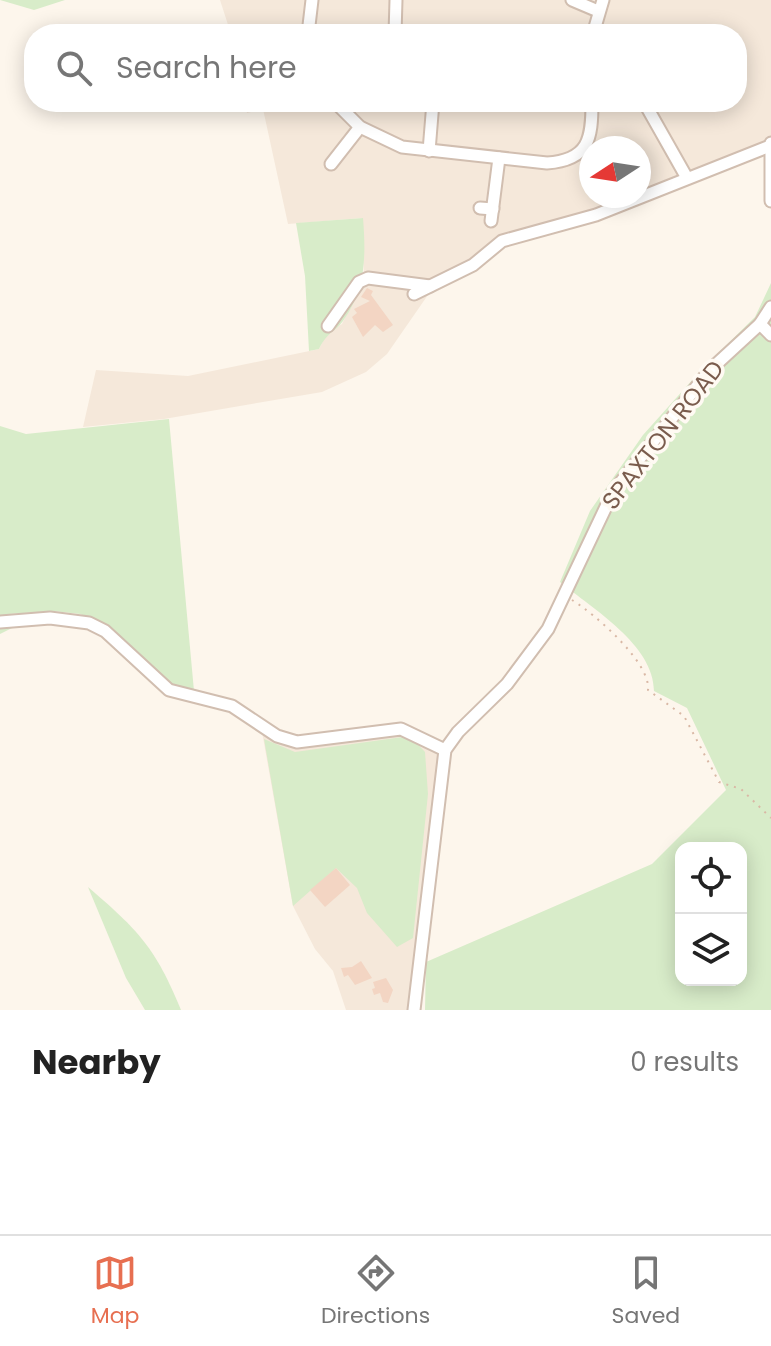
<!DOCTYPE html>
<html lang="en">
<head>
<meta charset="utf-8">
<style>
  body { margin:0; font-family:Poppins,sans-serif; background:#f2f2f2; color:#222 }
  .controls { position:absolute; right:24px; bottom:24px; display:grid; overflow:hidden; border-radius:16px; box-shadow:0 4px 20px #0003 }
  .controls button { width:72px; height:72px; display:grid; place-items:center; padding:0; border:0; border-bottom:2px solid #e0e0e0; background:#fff; color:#222; font:40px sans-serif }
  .compass { position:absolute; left:579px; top:136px; width:72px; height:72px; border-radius:50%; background:#fff; box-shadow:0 4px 20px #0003; rotate:258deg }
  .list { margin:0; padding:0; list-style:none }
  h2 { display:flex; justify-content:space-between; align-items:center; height:104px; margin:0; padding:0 32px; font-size:34px }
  h2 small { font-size:26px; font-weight:400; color:#767676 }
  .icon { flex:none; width:44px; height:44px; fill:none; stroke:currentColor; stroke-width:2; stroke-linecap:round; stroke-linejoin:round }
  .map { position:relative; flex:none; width:771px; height:1010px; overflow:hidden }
  .search { position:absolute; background:#fff; box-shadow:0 4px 20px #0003; left:24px; right:24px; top:24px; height:88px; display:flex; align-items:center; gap:20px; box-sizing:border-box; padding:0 28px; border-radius:32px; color:#767676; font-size:30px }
  .sheet { height:224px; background:#fff }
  nav { display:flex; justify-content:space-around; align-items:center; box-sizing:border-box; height:112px; border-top:2px solid #e0e0e0; background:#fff; font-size:22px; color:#767676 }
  nav a { display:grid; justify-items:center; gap:4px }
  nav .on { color:#e76f51 }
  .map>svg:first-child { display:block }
  .residential { fill:#f5e8da; fill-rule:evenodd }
  .green { fill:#d8ecc9; fill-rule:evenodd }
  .building { fill:#f3d5c3 }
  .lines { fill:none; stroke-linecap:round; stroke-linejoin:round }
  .minor-casing { stroke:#d1beb0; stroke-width:15 }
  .path { stroke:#d9b8a5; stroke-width:2; stroke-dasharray:2 6; stroke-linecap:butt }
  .minor { stroke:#fff; stroke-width:11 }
  .labels { text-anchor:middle; stroke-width:7; stroke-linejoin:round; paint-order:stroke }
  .street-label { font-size:24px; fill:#7a5c4d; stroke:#fffaf3 }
</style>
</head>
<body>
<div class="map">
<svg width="771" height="1010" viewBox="0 0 771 1010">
  <rect width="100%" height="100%" fill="#fdf6ec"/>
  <g class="residential">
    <path d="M220 0H771V143L640 198 509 238 430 292 387 354 366 372 322 392 164 419 83 427 96 370 188 376 319 349 327 333 342 324 364 279 362 218 288 224 263 109 247 113 245 102H737V34H231ZM591 148H639V196H591Z"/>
    <path d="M261 726 297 742 387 728 445 750 414 1010H346L333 971 315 949 293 906Z"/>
  </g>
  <g class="green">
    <path d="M0 0H65L34 10Z"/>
    <path d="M363 218C366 256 366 289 343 321 334 333 328 331 319 349L309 351 305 276 296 223Z"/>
    <path d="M771 283V1010H425L426 962 652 864 726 790 687 708 654 691C654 645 593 609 560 582L590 511 643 435 703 368 755 317ZM681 848H741V980H681Z"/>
    <path d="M169 419 194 691 171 685 105 625 80 614 53 611 9 614 16 626 0 634V426L26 434Z"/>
    <path d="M410 736 425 752 428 794 413 938 397 947 367 913 357 888 336 868 293 906 264 739 295 752Z"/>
    <path d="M88 887C139 931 155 947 181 1010H145L126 978Z"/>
  </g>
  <g class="building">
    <path d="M367 288 373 291 371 295 393 325 383 332 375 325 363 337 352 317 357 313 354 309 370 301 361 297Z"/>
    <path d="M336 868 350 885 325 907 310 890Z"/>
    <path d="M361 961 372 978 355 985 348 975 344 977 341 968 352 967Z"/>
    <path d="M386 978 393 990 388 1003 383 1002 380 993 374 995 372 989 375 988 373 982Z"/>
  </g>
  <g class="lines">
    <g class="minor-casing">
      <g id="minor">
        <path d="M572 0 598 11"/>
        <path d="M308 34 312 0"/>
        <path d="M395 34 396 0"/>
        <path d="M593 34 603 0"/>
        <path d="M335 102 360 127 402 147 547 163C589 160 592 139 592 102"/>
        <path d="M644 102 687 178"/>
        <path d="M771 143V201"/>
        <path d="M429 151 433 102"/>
        <path d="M331 164 360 127"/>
        <path d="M480 208 493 209"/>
        <path d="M491 221 499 158"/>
        <path d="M414 294 473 265 502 241 596 215 770 146"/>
        <path d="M760 324 771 335"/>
        <path d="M328 326 359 282 368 278 430 286"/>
        <path d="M0 622 50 618 89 623 105 631 169 690 232 706 277 736 297 742 401 729 445 750"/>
        <path d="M414 1010 445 750 458 732 507 684 548 629 613 492 710 370 760 324 771 307"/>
      </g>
    </g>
    <path class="path" d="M572 600C595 614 651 663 648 690L684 716 719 782 741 789 771 818"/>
    <use href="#minor" class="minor"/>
  </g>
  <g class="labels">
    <g class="street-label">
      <text transform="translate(663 435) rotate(-52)" y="8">SPAXTON ROAD</text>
    </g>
  </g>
</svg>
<div class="controls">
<button><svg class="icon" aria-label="locate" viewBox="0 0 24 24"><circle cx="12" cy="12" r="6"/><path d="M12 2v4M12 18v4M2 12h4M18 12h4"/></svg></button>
<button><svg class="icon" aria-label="layers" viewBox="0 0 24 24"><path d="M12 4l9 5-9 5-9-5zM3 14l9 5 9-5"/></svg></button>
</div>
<svg class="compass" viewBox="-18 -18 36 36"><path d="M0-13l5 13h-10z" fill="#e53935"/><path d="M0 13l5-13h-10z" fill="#767676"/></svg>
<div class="search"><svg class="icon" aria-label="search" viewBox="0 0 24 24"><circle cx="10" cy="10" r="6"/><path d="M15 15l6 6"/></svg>Search here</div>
</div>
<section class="sheet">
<h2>Nearby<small>0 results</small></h2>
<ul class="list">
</ul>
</section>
<nav>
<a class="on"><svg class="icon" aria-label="map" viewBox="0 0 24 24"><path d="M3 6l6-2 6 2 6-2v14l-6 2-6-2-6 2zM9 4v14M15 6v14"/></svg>Map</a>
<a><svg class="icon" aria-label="directions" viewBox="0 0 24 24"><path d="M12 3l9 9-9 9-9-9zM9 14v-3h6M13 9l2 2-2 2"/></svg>Directions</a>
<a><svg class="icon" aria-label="saved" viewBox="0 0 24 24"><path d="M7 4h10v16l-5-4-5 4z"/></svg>Saved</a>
</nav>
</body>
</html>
